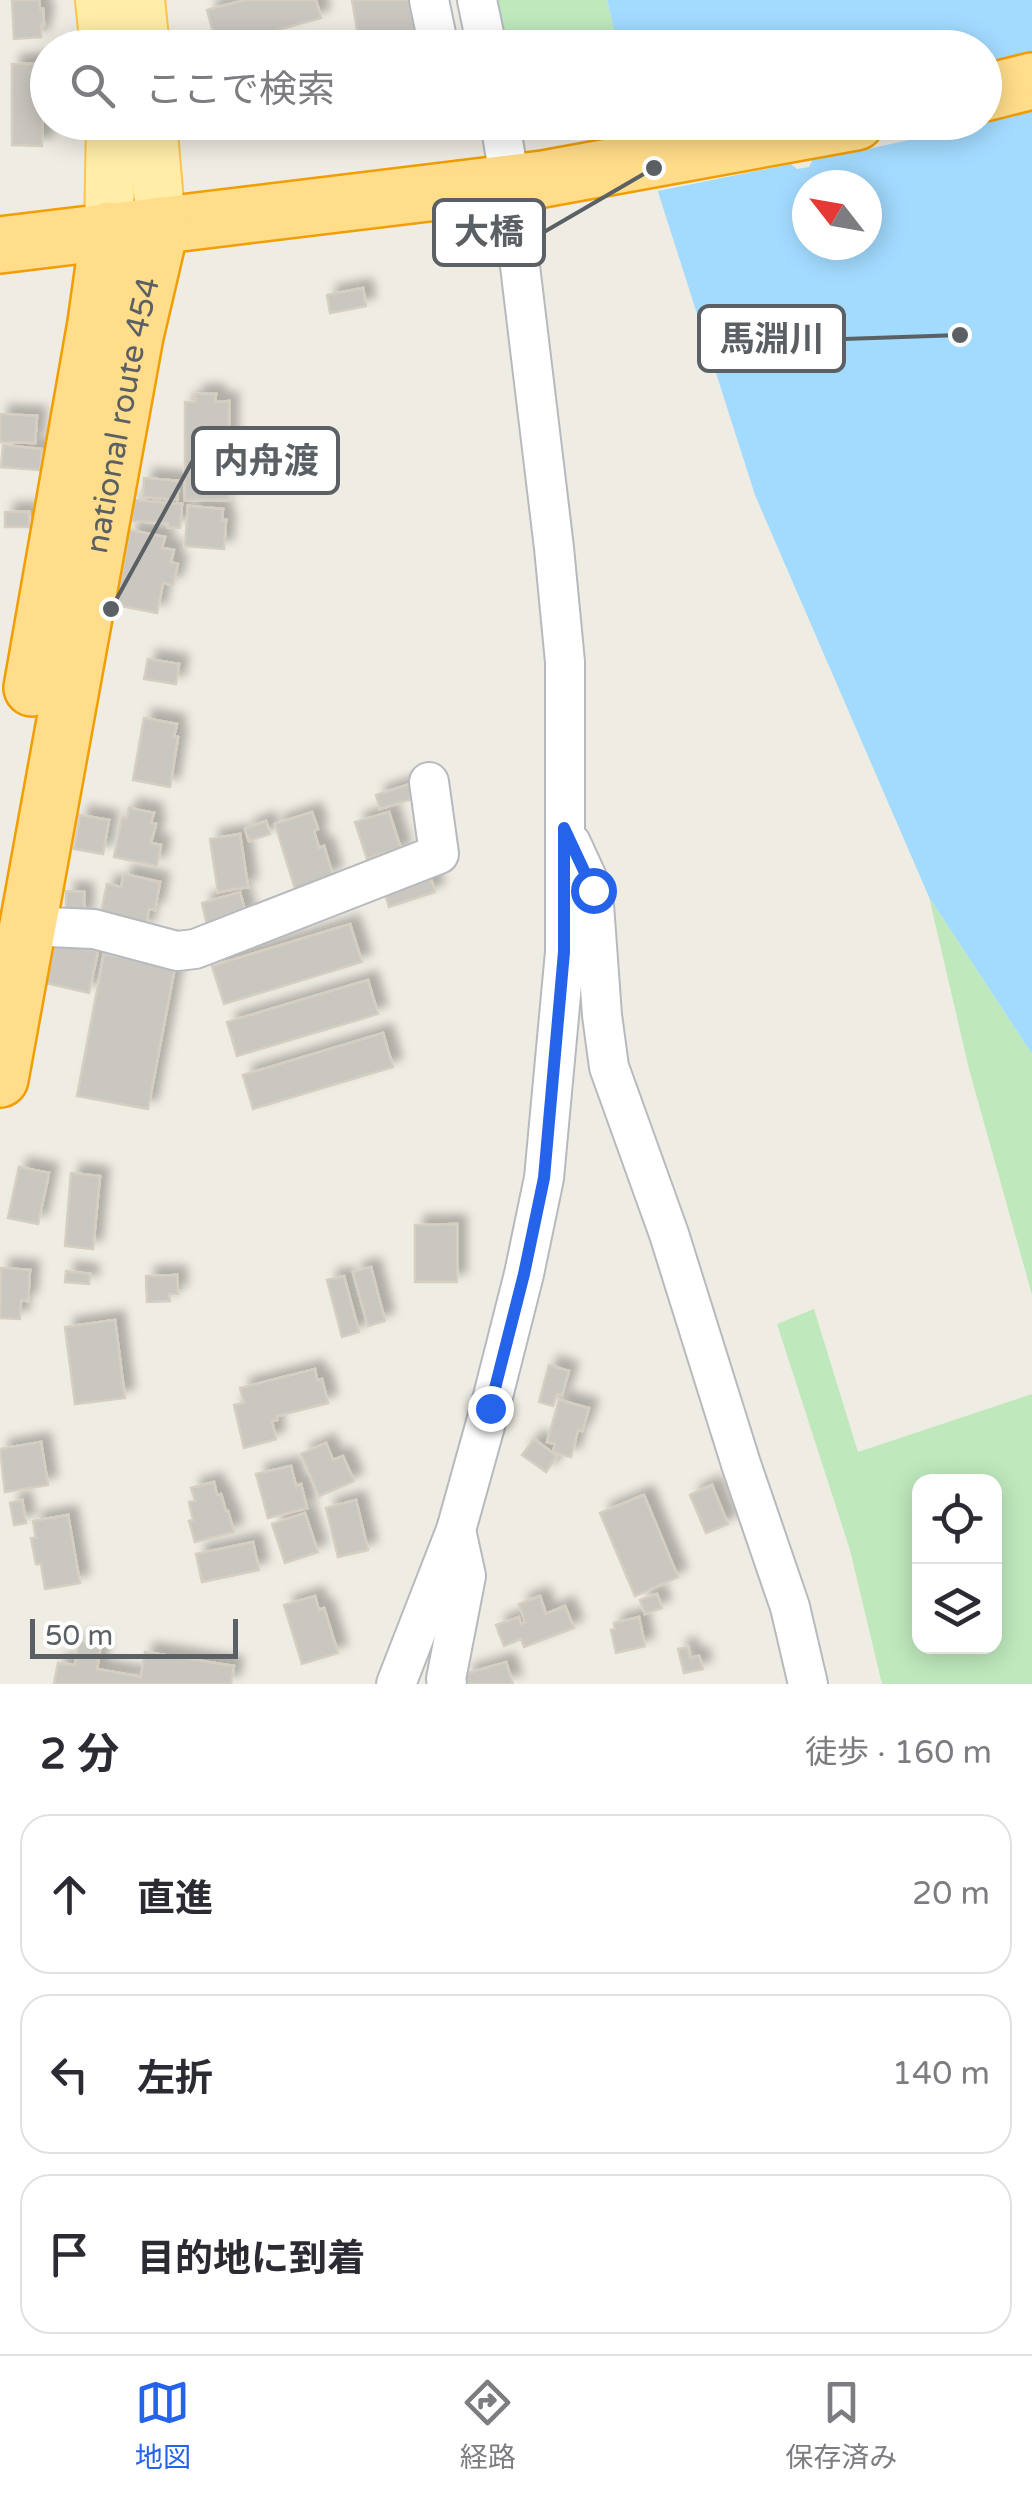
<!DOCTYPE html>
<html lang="ja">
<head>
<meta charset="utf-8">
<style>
  body { margin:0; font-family:"Varela Round","Noto Sans JP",sans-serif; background:#f2f2f3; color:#2b2b33 }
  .controls { position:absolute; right:30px; bottom:30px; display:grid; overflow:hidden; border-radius:20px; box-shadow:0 5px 25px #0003 }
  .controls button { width:90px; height:90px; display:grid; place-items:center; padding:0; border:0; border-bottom:2px solid #e1e1e2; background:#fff; color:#2b2b33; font:50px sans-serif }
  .compass { position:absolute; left:792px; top:170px; width:90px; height:90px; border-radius:50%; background:#fff; box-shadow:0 5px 25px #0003; rotate:301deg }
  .scale { position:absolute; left:30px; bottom:25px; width:208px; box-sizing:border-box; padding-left:10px; border:5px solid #5b6065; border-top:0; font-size:28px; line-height:35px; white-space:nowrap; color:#5b6065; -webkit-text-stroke:8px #fff; paint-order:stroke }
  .stop { position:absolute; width:30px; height:30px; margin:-22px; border:8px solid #2563eb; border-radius:50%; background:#fff }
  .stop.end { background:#2563eb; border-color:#fff; box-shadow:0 2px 10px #0008 }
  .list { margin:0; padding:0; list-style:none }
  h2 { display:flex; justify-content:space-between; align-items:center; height:130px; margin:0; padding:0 40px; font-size:42px }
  h2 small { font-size:32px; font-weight:400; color:#7c7c81 }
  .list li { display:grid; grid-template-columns:65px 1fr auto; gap:30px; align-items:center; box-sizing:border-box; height:160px; margin:0 20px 20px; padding:0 20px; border:2px solid #e1e1e2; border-radius:30px }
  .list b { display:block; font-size:38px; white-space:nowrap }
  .list em { font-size:32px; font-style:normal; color:#7c7c81 }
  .icon { flex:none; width:55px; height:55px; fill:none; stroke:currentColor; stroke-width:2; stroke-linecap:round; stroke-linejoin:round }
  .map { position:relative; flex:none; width:1032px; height:1684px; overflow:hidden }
  .search { position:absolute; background:#fff; box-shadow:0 5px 25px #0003; left:30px; right:30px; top:30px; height:110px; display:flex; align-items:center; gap:25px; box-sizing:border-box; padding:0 35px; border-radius:55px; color:#7c7c81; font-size:38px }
  .sheet { height:670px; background:#fff }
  nav { display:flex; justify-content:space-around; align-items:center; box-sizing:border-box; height:140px; border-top:2px solid #e1e1e2; background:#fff; font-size:28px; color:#7c7c81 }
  nav a { display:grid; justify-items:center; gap:5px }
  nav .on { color:#2563eb }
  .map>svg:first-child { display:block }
  .green { fill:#bfe9bd; fill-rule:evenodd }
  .water { fill:#a3dbff; fill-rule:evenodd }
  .pier { fill:#efece3 }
  .building { fill:#cac7c0; stroke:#d5cec1; stroke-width:2.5; filter:url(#shadow) }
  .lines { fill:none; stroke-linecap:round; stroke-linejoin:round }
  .minor-casing { stroke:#b6babe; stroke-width:42 }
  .major-casing { stroke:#fec54d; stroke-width:52 }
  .highway-casing { stroke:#f29d00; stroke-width:60 }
  .minor { stroke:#fff; stroke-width:38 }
  .major { stroke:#ffeda8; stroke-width:48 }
  .highway { stroke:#ffdd8a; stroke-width:55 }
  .route { stroke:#2563eb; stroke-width:12 }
  .labels { text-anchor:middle; stroke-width:8; stroke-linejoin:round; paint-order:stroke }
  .street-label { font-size:32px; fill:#5b6065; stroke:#fff }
  .leader { fill:none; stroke:#5b6065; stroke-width:4 }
  .callout-dot { fill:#5b6065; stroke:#fff; stroke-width:4 }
  .callout { fill:#fff; stroke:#5b6065; stroke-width:4 }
  .callout-label { font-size:35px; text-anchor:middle; font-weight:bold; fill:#5b6065 }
</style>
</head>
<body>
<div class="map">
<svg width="1032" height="1684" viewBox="0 0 1032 1684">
  <defs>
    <filter id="shadow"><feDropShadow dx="9" dy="-9" stdDeviation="5" flood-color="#0004"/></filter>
  </defs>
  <rect width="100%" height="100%" fill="#efece3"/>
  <g class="green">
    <path d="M488 0H607L618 47H498Z"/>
    <path d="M514 123H636L638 130 539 140 516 131Z"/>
    <path d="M929 897 1032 1054V1295L969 1069Z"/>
    <path d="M814 1309 858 1452 1032 1394V1684H882L850 1550 777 1324ZM920 1482H994V1646H920Z"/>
  </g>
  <path class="water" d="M607 0H1032V1054L929 897 755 495 636 123 984 122V48L618 47ZM807 185H867V245H807Z"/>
  <path class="pier" d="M686 122 984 123 851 153 813 159 809 167 797 169 791 164 653 192 633 131Z"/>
  <g class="building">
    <path d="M12 0H39L40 9H43L44 25H41V37L14 39Z"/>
    <path d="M245 0H316L321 18 217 47 207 10Z"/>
    <path d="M352 0H414L422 48H360Z"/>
    <path d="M12 64H47L48 106H43L42 146 12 145Z"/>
    <path d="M363 288 366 306 330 313 327 295Z"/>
    <path d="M195 394H216L215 402 229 401V500H185V402H196Z"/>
    <path d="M0 414 37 416 35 443 0 442Z"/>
    <path d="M3 445 42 449 40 470 1 467Z"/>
    <path d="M144 478 179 481 177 500 143 497Z"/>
    <path d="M134 500 182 504 180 528 168 527V523L132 521Z"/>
    <path d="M188 506 223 509 222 520H226L224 549 185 546Z"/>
    <rect x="5" y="512" width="24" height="15"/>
    <path d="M130 530 165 537 162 548 174 550 171 562 178 564 173 585 163 583 157 613 116 605Z"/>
    <path d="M148 659 179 664 176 684 144 679Z"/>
    <path d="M144 718 177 724 174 736 178 737 170 787 133 780Z"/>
    <path d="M413 783 418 797 380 809 376 795Z"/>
    <path d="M129 808 154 813 151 823 156 824 151 843 161 845 157 866 114 857 122 817 127 818Z"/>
    <path d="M312 812 318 829 314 831 319 848 324 846 333 876 295 889 275 824Z"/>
    <path d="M389 812 402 852 386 858 385 853 367 859 355 822Z"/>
    <path d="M80 815 109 820 103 854 74 849Z"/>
    <path d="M266 821 270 834 249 841 245 829Z"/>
    <path d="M240 834 248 887 218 892 210 839Z"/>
    <path d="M124 874 160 882 155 910 149 909 145 930 99 921 107 884 121 887Z"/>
    <path d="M430 876 435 892 389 907 384 891Z"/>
    <path d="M66 891 84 892V919L66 918Z"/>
    <path d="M240 892 247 918 207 925 202 903Z"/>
    <path d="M350 924 362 962 224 1004 212 966Z"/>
    <path d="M55 942 98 951 89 993 46 983Z"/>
    <path d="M104 954 175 967 148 1109 77 1096Z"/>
    <path d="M368 980 378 1014 237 1056 227 1022Z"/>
    <path d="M383 1033 393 1067 253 1109 243 1075Z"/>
    <path d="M19 1167 49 1173 38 1224 8 1218Z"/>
    <path d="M71 1173 100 1176 93 1249 65 1246Z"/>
    <path d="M457 1224V1282H415V1225Z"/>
    <path d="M371 1267 385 1321 368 1326 353 1272Z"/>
    <path d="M1 1268 30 1270 28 1301 21 1300 20 1319 0 1318Z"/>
    <path d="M66 1271 90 1274 89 1284 65 1282Z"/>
    <path d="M177 1275 178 1294H169L170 1301 147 1302 146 1276Z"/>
    <path d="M344 1276 359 1332 342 1337 327 1280Z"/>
    <path d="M115 1320 125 1398 75 1404 65 1327Z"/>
    <path d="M549 1365 569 1371 562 1395 557 1394 553 1406 539 1402Z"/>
    <path d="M315 1369 317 1380 322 1379 328 1403 277 1416V1420L272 1421 276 1439 244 1448 234 1405 244 1403 240 1388Z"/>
    <path d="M559 1400 589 1408 582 1431 578 1430 571 1457 553 1452 555 1444 547 1442Z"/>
    <path d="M534 1439 557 1456 546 1472 522 1455Z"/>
    <path d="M41 1442 48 1485 5 1492 0 1449Z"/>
    <path d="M326 1443 333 1460 343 1456 354 1481 319 1496 301 1454Z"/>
    <path d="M291 1466 296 1486 301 1484 307 1508 268 1518 256 1474Z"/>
    <path d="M214 1482 217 1495 221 1494 226 1511H228L234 1532 195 1542 189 1521 193 1520 189 1502 195 1501 191 1488Z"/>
    <path d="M712 1485 728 1524 706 1533 690 1495Z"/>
    <path d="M644 1495 678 1577 635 1596 600 1513Z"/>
    <path d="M22 1500 26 1523 14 1525 10 1503Z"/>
    <path d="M356 1500 368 1550 338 1557 326 1508Z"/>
    <path d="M305 1513 318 1552 285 1563 272 1524Z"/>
    <path d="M68 1515 80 1583 45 1589 41 1564H36L31 1538H36L33 1521Z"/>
    <path d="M253 1542 259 1570 202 1582 196 1554Z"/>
    <path d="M657 1594 662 1608 645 1614 640 1600Z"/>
    <path d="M315 1596 319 1610 324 1608 338 1653 302 1664 284 1605Z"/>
    <path d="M540 1596 546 1614 565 1606 574 1628 524 1647 521 1639 504 1646 496 1625 519 1617 521 1624 525 1622 519 1604Z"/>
    <path d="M639 1617 645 1646 616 1653 611 1630 615 1629 614 1623Z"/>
    <path d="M79 1641 101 1645 97 1669 141 1677 145 1652 234 1666 231 1684H54L58 1663 75 1665Z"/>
    <path d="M688 1647 690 1658 699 1656 703 1669 684 1673 678 1649Z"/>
    <path d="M506 1662 513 1684H467L465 1674Z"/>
  </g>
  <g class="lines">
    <g class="minor-casing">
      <g id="minor">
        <path d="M429 0 439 48"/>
        <path d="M477 0 487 48"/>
        <path d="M571 843 593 891 602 1015 609 1067 669 1234 741 1464 790 1607 808 1684"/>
        <path d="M26 926 94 929 177 951 195 949 439 854 429 782"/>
        <path d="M396 1684 456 1530 490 1408 524 1274 544 1178 565 952V662L554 548 510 183 500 122"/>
        <path d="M447 1684 446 1679 466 1576 456 1530"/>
      </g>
    </g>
    <g class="major-casing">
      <g id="major">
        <path d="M100 0 105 48"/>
        <path d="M140 0 145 48"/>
        <path d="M152 122 161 225"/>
        <path d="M109 230 111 122"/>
      </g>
    </g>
    <g class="highway-casing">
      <g id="highway">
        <path d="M984 93 1032 81"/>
        <path d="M0 245 543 179 856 122"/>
        <path d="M32 688 96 323 109 230"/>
        <path id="s1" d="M0 1079 135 336 161 225"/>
      </g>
    </g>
    <use href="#minor" class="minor"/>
    <use href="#major" class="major"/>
    <use href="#highway" class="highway"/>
  </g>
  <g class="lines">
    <path class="route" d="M490 1408 524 1274 544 1178 564 952V828L593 890"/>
  </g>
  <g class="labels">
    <g class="street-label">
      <text dy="11" stroke="none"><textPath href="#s1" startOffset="675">national route 454</textPath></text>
    </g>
  </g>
  <path class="leader" d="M654 168L544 232M960 335L844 339M111 609L193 460"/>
  <g class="callout-dot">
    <circle cx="654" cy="168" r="10"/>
    <circle cx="960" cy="335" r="10"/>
    <circle cx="111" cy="609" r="10"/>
  </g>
  <g class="callout">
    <rect x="434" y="200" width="110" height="65" rx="10"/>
    <rect x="699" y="306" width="145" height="65" rx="10"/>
    <rect x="193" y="428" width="145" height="65" rx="10"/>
  </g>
  <g class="callout-label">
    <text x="489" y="244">大橋</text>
    <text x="772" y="351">馬淵川</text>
    <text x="266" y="473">内舟渡</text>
  </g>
</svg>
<div class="controls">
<button><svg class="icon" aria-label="locate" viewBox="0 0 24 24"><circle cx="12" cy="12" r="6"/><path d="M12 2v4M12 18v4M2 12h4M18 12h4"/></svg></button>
<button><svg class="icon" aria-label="layers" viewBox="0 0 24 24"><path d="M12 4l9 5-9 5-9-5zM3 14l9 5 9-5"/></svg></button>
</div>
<svg class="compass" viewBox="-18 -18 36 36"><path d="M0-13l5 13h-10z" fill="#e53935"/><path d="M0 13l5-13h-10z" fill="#7c7c81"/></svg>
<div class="scale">50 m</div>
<div class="stop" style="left:593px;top:890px"></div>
<div class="stop end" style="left:490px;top:1408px"></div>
<div class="search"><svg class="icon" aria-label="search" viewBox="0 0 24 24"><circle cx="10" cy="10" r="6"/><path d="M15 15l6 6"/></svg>ここで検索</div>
</div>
<section class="sheet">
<h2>2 分<small>徒歩 · 160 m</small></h2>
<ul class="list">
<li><svg class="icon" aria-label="ahead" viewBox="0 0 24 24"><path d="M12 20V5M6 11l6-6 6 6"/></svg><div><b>直進</b></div><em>20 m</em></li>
<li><svg class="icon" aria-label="left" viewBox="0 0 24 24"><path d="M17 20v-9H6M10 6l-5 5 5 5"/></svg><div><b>左折</b></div><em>140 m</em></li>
<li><svg class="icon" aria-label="arrive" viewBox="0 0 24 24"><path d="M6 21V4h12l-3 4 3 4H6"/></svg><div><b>目的地に到着</b></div></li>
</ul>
</section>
<nav>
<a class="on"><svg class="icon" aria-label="map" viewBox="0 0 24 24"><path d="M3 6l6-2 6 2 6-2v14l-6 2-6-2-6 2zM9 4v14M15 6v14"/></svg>地図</a>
<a><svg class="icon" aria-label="directions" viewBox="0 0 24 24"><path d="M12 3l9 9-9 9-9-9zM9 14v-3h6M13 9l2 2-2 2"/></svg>経路</a>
<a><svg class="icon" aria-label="saved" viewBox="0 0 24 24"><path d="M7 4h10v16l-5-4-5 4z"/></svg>保存済み</a>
</nav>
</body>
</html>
